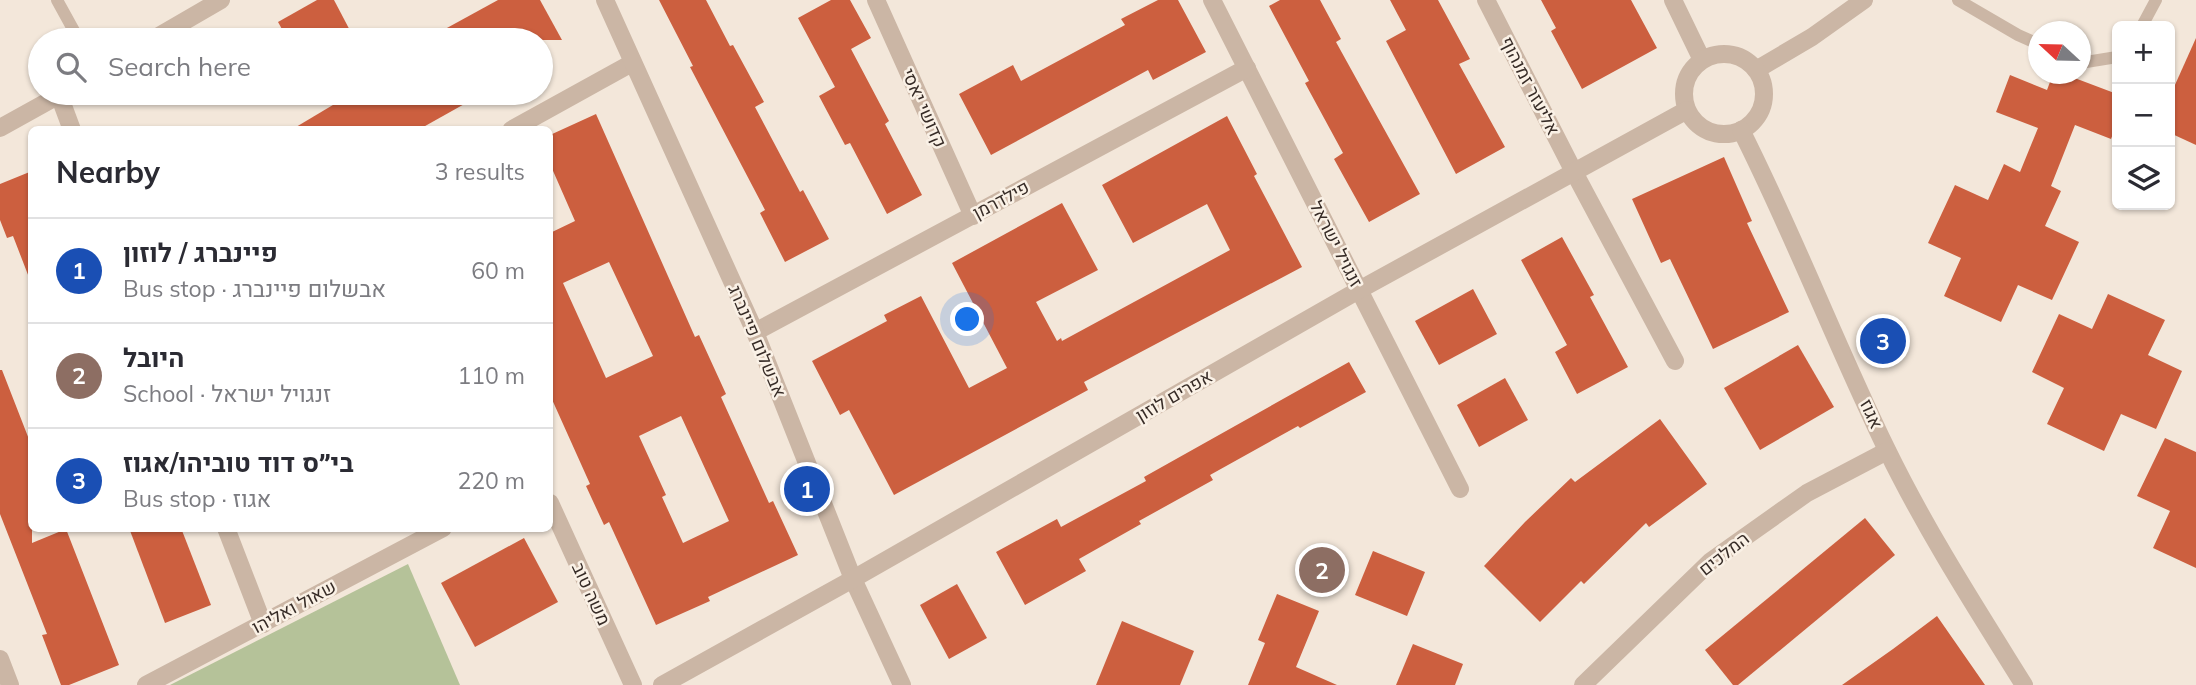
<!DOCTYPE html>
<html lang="en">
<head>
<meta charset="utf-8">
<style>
  body { margin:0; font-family:Mulish,Heebo,sans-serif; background:#f2f2f3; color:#2b2b33 }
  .controls { position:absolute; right:21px; top:21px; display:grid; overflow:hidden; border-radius:10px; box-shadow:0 2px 5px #0004 }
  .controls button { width:63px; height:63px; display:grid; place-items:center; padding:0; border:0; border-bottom:2px solid #e1e1e2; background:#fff; color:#2b2b33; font:35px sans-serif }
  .compass { position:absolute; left:2028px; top:21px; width:63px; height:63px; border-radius:50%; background:#fff; box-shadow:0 2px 5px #0004; rotate:292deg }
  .you { position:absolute; left:968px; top:320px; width:24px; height:24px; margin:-18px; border:5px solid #fff; border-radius:50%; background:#1a73e8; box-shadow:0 0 0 10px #1a73e833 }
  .badge { display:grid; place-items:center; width:46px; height:46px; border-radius:50%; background:#1a575a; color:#fff; font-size:23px; font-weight:700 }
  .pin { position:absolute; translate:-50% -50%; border:4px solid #fff; box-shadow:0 2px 7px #0006 }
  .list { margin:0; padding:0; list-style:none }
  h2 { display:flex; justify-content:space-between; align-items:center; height:91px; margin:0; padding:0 28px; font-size:30px }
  h2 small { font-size:23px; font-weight:400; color:#7c7c81 }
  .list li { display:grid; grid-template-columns:46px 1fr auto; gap:21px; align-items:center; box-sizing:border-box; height:105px; padding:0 28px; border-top:2px solid #e1e1e2 }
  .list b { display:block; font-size:26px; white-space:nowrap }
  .list p { margin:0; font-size:23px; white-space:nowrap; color:#7c7c81 }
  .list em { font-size:23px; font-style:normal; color:#7c7c81 }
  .icon { flex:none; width:38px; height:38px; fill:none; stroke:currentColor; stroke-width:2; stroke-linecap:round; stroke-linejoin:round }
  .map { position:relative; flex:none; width:2196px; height:685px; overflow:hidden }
  .search { position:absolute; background:#fff; box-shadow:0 2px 5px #0004; left:28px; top:28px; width:525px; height:77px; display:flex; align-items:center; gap:18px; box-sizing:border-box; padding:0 24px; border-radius:38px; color:#7c7c81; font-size:26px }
  .panel { position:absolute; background:#fff; box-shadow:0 2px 5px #0004; left:28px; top:126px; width:525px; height:406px; border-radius:10px }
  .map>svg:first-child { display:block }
  .green { fill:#b5c299 }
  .building { fill:#cc5f3f; fill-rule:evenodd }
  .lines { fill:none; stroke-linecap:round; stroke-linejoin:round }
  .service { stroke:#cbb6a5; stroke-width:12 }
  .minor { stroke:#cbb6a5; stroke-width:18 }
  .tertiary { stroke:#cbb6a5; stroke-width:18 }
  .labels { text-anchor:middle; stroke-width:5; stroke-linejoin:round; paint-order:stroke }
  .street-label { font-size:18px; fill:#372c27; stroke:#faf1e6 }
</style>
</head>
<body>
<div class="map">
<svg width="2196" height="685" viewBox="0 0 2196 685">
  <rect width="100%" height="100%" fill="#f3e7da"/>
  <path class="green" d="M408 564 460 685H170Z"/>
  <g class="building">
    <path d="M317 0H334L355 40H288L278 22Z"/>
    <path d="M498 0H540L562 40H425Z"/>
    <path d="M659 0H706L730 46 733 45 764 102 755 107 800 192 803 190 829 239 785 262 760 213 765 210 690 67 693 66Z"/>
    <path d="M831 0H850L871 38 851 49 889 121 885 124 922 195 887 214 850 143 845 145 819 96 835 87 798 18Z"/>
    <path d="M1158 0H1178L1206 52 1153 80 1148 70 991 155 959 94 1013 65 1021 81 1125 25 1121 19Z"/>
    <path d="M1280 0H1320L1341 39 1336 42 1420 194 1369 222 1334 159 1343 153 1305 83 1309 81 1269 6Z"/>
    <path d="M1390 0H1438L1470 59 1459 64 1505 147 1456 174 1386 41 1406 30Z"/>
    <path d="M1541 0H1631L1657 48 1582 89 1551 31 1556 28Z"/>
    <path d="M2196 38V145L2170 133V96Z"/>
    <path d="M2053 74H2064L2117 94V124L2111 139 2075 125 2051 186 2061 191 2045 226 2079 242 2052 300 2018 285 2001 322 1944 296 1961 258 1928 243 1955 185 1988 200 2004 164 2020 172 2038 128 1996 112 2010 75 2047 90Z"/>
    <path d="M353 93H484L418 130H291Z"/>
    <path d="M596 114 695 337 699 335 726 394 721 397 769 503 773 501 798 555 708 597 710 601 656 625 609 522 604 525 586 486 590 484 550 395V233L575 221 550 164V135ZM609 262 653 356 606 378 563 283ZM681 416 729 521 683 543 662 497 666 495 639 436Z"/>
    <path d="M1227 116 1257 174 1254 176 1302 267 1084 382 1088 390 894 495 849 410 840 415 812 361 887 321 884 315 921 296 969 388 1007 368 952 263 1062 203 1098 270 1036 302 1057 341 1061 338 1062 341 1230 250 1207 204 1133 243 1102 185Z"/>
    <path d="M1724 157 1752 221 1747 223 1789 312 1713 349 1670 259 1661 263 1632 199Z"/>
    <path d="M32 171V280H30L13 236 7 238 0 220V184Z"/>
    <path d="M1562 237 1594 295 1590 297 1628 367 1577 394 1555 352 1567 345 1521 260Z"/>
    <path d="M1473 289 1497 334 1439 365 1415 321Z"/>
    <path d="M2108 294 2165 320 2148 355 2182 371 2156 429 2121 414 2104 451 2047 424 2064 388 2032 372 2059 314 2092 329Z"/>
    <path d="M1798 345 1834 407 1760 450 1724 388Z"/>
    <path d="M1349 362 1366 392 1300 428 1298 426 1210 475 1213 480 1139 521 1141 524 1079 559 1086 571 1025 605 996 552 1057 519 1061 527 1146 481 1144 477Z"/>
    <path d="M0 370H2L32 447V543L66 529 119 665 69 685H61L42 635 47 634 0 514Z"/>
    <path d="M1505 378 1528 420 1479 447 1457 405Z"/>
    <path d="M1660 419 1707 484 1649 527 1646 523 1584 584 1581 581 1540 622 1484 566 1525 522 1571 478 1575 482Z"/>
    <path d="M2165 438 2196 452V568L2153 548 2170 511 2137 496Z"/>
    <path d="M1865 518 1895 555 1738 685H1733L1705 650Z"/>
    <path d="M129 528H181L211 605 165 623Z"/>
    <path d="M524 538 558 602 475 647 441 583Z"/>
    <path d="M1373 551 1425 572 1407 616 1355 595Z"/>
    <path d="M957 584 987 638 949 659 920 605Z"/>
    <path d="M1277 594 1319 611 1296 667 1337 685H1248L1265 643 1258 640Z"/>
    <path d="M1937 616 1985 685H1842L1893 649Z"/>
    <path d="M1122 621 1194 651 1180 685H1096Z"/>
    <path d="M1413 644 1463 664 1455 685H1396Z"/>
  </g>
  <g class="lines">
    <g class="service">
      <path d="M57 0 79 40"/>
      <path d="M1958 0 2018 35 2038 44"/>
      <path d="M2142 26 2156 0"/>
      <path d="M2080 63 2117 57"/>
    </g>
    <g class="minor">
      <path d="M876 0 973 216"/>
      <path d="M1212 0 1460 489"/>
      <path d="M1486 0 1574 172 1675 361"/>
      <path d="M152 40 221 0"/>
      <path d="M1756 70 1812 37 1864 0"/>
      <path d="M59 95 72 130"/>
      <path d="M0 128 63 93"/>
      <path d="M511 130 632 63"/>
      <path d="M755 332 1247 68"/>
      <path d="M550 503 633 685"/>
      <path d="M226 528 263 624"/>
      <path d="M0 659 10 685"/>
      <path d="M146 685 443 528"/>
    </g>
    <g class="tertiary">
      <path d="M605 0 755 332 853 579 902 685"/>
      <path d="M1673 0 1702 60"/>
      <circle cx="1724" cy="94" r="40"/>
      <path d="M1741 130C1794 235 1836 345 1887 450 1927 532 1976 608 2024 685"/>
      <path d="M662 685 853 579 1359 290 1687 110"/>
      <path d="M1583 685 1711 561 1807 493 1887 451"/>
    </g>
  </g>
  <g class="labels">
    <g class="street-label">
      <text transform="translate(1530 86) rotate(63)" y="6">אליעזר זמנהוף</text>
      <text transform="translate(924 108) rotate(66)" y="6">קדושי יאסי</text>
      <text transform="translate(1001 200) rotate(-28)" y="6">פילדרמן</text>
      <text transform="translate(1336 244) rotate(63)" y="6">זנגויל ישראל</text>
      <text transform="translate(757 341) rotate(67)" y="6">אבשלום פיינברג</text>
      <text transform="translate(1174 396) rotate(-30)" y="6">אפרים לוזון</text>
      <text transform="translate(1871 414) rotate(66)" y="6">אגוז</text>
      <text transform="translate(1724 554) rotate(-38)" y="6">המלכים</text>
      <text transform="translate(591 594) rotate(65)" y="6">משה טוב</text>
      <text transform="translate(294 607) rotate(-28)" y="6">שאול ואליהו</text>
    </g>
  </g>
</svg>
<div class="controls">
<button>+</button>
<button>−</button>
<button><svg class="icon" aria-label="layers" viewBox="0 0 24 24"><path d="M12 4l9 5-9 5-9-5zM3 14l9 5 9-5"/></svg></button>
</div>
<svg class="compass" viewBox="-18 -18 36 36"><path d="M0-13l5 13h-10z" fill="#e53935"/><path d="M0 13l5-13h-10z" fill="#7c7c81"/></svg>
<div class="you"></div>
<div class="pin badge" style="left:807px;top:489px;background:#1a4fb4">1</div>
<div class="pin badge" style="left:1322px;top:570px;background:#8d6e63">2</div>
<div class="pin badge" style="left:1883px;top:341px;background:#1a4fb4">3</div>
<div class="search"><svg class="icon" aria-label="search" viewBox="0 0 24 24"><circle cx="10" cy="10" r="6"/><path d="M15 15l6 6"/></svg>Search here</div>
<section class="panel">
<h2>Nearby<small>3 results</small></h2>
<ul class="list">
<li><span class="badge" style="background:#1a4fb4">1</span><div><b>פיינברג / לוזון</b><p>Bus stop · אבשלום פיינברג</p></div><em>60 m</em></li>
<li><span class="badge" style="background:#8d6e63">2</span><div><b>היובל</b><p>School · זנגויל ישראל</p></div><em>110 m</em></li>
<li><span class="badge" style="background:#1a4fb4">3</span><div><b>בי״ס דוד טוביהו/אגוז</b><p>Bus stop · אגוז</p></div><em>220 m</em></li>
</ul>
</section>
</div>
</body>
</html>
